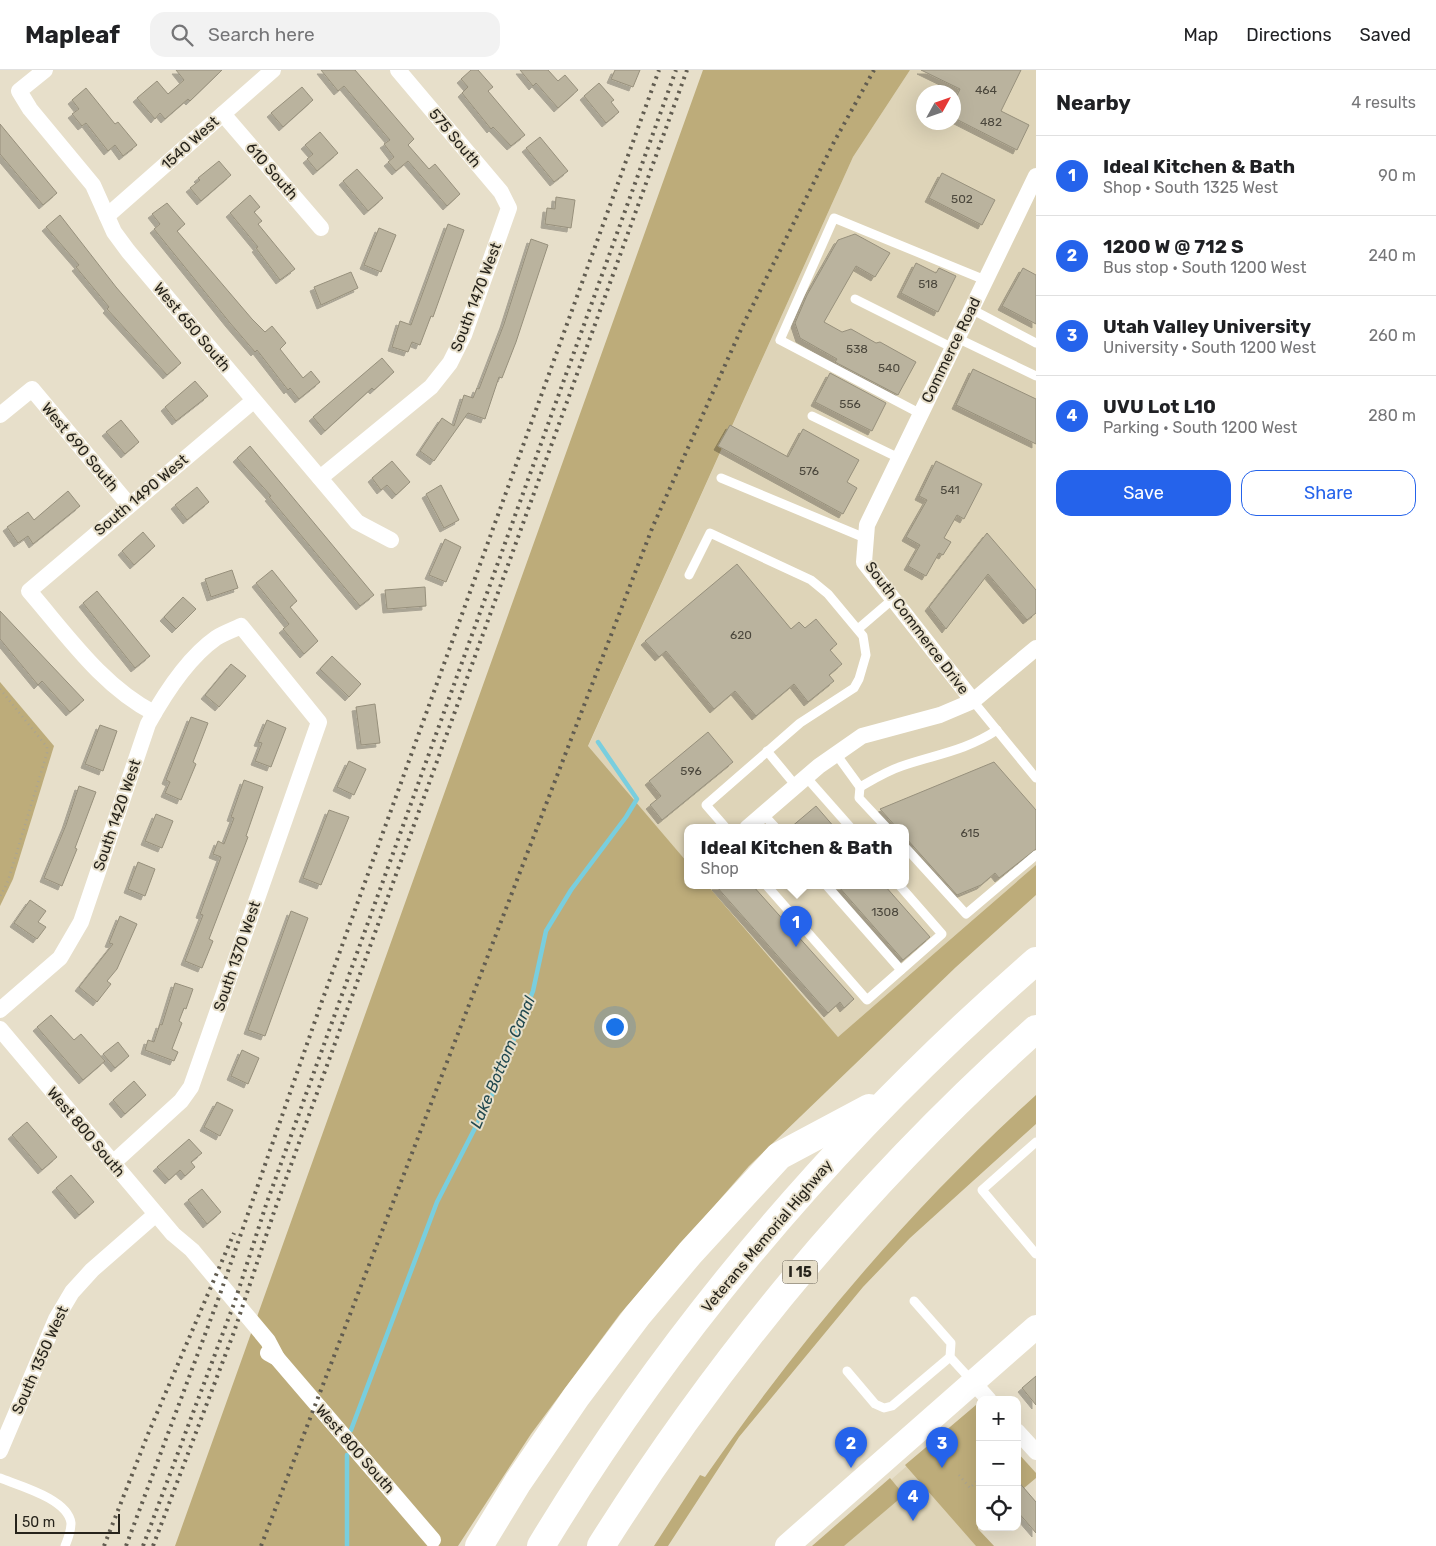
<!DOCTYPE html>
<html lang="en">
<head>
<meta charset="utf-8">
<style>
  body { margin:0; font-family:Rubik,sans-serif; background:#f2f2f2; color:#202124 }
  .controls { position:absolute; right:15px; bottom:15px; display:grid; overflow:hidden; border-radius:10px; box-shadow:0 5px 20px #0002 }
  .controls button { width:45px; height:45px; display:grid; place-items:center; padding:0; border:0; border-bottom:1px solid #e0e0e0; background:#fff; color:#202124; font:25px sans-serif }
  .compass { position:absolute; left:916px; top:15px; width:45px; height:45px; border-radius:50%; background:#fff; box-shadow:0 5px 20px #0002; rotate:50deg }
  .scale { position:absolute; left:15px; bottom:12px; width:105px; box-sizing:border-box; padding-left:5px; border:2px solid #26231b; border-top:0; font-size:14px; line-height:18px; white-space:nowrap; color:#26231b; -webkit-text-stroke:4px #e7dfca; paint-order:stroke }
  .you { position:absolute; left:614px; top:956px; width:18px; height:18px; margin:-12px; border:4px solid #fff; border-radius:50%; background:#1a73e8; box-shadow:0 0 0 8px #1a73e833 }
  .badge { display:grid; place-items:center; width:32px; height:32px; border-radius:50%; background:#2563eb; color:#fff; font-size:16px; font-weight:700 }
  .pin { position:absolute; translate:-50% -41px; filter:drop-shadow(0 1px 2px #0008) }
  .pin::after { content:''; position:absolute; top:26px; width:18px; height:15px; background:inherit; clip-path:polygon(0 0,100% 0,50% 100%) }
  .popup { position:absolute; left:684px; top:754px; width:225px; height:65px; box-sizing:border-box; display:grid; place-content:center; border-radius:10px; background:#fff; filter:drop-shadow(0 1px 4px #0005); font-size:16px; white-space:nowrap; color:#757577 }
  .popup b { font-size:19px; color:#202124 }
  .popup::after { content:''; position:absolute; left:50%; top:100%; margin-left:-10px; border:10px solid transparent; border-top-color:#fff }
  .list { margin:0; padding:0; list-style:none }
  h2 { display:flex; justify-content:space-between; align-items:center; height:65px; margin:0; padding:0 20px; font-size:21px }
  h2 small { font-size:16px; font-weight:400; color:#757577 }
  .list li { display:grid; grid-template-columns:32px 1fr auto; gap:15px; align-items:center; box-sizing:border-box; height:80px; padding:0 20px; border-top:1px solid #e0e0e0 }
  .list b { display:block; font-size:19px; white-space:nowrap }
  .list p { margin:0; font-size:16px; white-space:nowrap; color:#757577 }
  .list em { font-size:16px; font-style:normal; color:#757577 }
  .actions { display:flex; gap:10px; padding:15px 20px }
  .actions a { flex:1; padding:11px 0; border:1px solid #2563eb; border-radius:15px; text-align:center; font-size:18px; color:#2563eb }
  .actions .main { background:#2563eb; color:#fff }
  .icon { flex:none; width:28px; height:28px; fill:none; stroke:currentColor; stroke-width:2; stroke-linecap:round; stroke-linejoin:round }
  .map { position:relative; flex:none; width:1036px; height:1476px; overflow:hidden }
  header { display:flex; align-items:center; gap:30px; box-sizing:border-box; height:70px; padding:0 25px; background:#fff; border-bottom:1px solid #e0e0e0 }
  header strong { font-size:24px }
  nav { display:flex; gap:28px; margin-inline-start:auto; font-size:18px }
  .search { width:350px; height:45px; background:#f2f2f2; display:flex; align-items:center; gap:12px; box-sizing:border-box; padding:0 18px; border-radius:15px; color:#757577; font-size:19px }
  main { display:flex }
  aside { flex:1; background:#fff }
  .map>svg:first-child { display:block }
  .built { fill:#ded4b8; fill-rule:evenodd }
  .green { fill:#bdac7a }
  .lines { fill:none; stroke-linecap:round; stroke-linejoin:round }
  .stream { stroke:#79cede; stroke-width:4.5 }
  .building { fill:#bab39e; stroke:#97907c; filter:url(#shadow) }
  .path { stroke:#aaa493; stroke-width:2.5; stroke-dasharray:1 4; stroke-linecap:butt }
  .service { stroke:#fff; stroke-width:9 }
  .minor { stroke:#fff; stroke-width:16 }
  .secondary { stroke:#fff; stroke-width:24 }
  .motorway { stroke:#fff; stroke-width:28 }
  .rail { stroke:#615c50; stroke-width:4; stroke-dasharray:2.5 5; stroke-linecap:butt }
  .labels { text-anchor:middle; stroke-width:4; stroke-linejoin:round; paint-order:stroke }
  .number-label { font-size:12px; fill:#4b473c }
  .shield { fill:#e7dfca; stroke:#605b50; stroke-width:1 }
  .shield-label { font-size:14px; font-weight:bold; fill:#26231b }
  .street-label { font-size:15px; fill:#26231b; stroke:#e7dfca }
  .water-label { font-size:16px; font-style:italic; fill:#20484f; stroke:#e7dfca }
</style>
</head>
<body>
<header>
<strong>Mapleaf</strong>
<div class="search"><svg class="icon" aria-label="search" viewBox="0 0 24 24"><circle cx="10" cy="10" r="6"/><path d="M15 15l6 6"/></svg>Search here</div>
<nav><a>Map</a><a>Directions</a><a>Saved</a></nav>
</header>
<main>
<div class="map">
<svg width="1036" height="1476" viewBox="0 0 1036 1476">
  <defs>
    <filter id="shadow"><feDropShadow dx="-4" dy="4" stdDeviation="0" flood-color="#0004"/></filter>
  </defs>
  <rect width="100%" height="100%" fill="#e7dfca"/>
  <g class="built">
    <path d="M910 0H1036V795L838 967 708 816H905V758H687V792L588 677 853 87ZM924 22H954V52H924Z"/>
    <path d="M976 1335 980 1340 978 1459 994 1476H816Z"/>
  </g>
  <g class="green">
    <path d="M703 0H910L853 87 588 676 687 792V816H708L838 967 1036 795V825L956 897 749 1096 620 1244 531 1364 458 1476H175Z"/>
    <path d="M0 612 54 676 13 809 0 836Z"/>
    <path d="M1036 1025V1054L910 1168 863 1217 739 1367 668 1476H654L700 1405 705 1407C801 1268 911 1138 1036 1025Z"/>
    <path d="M976 1335 980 1340 978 1459 994 1476H976L905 1395Z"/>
    <path d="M1017 1382 1036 1403V1408L1017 1424Z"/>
    <path d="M890 1408 904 1425 844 1476H812Z"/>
  </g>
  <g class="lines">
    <g class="stream">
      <path d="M351 1360 437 1132 492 1025 533 921 546 861 571 820 626 747 637 729 598 672"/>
      <path d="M347 1476V1385"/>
    </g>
  </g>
  <g class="building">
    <path d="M176 0H222L190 31 188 29 165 49 160 43 155 49 137 28 157 11 168 24 184 10Z"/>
    <path d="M321 0H355L414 69 408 75 429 99 435 94 460 124 447 136 408 91 396 101 388 92 394 87 384 74 390 70 344 16 338 21Z"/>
    <path d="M471 0H478L493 17 488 21 525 65 511 76 493 57 491 59 462 23 468 17 461 9Z"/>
    <path d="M520 0H548L558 11 565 5 578 20 558 38 536 13 533 16Z"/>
    <path d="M615 0H640L633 17 611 9Z"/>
    <path d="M921 0H1021L1001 41 1029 55 1017 80 954 48V32L960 19Z"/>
    <path d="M599 13 614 30 611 32 619 42 606 53 584 26Z"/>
    <path d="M302 17 313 30 283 57 271 43Z"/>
    <path d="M86 18 115 54 118 52 137 75 123 86 115 75 108 81 86 53 82 56 72 44 79 39 72 30Z"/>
    <path d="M0 54 57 123 43 135 0 84Z"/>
    <path d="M320 62 338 83 317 101 307 89 313 84 305 75Z"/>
    <path d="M540 67 568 101 554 112 526 78Z"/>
    <path d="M219 91 231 105 201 131 190 118 200 110 198 108Z"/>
    <path d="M357 99 383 128 368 141 343 111Z"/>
    <path d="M942 103 995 130 982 155 929 128Z"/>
    <path d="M250 125 260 137 254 142 262 151 258 154 295 199 280 210 256 178 258 177 230 143Z"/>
    <path d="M556 127 575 130 571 158 545 154 547 138 555 139Z"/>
    <path d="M167 133 185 154 177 161 252 249 265 262 272 256 286 273 280 279 303 308 311 301 320 312 299 329 290 318 288 320 257 280 255 282 230 253 154 159 160 154 152 144Z"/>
    <path d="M60 145 116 217 181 293 167 305 107 239 109 237 76 197 79 195 46 157Z"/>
    <path d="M448 154 464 160 433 247 431 246 420 275 412 272 408 282 392 277 400 251 411 255Z"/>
    <path d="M379 158 396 165 381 202 364 195Z"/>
    <path d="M855 164 890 183 875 207 856 196 824 252 842 262 851 259 876 273 880 272 916 292 898 325 835 292 837 289 800 268 795 253 807 225 838 170Z"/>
    <path d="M531 169 548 175 516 272 502 308 499 307 485 349 468 343 434 391 420 381 442 348 454 356 464 325 473 328 477 318 479 319 504 254Z"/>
    <path d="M916 193 936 203 939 198 956 206 938 242 901 223Z"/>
    <path d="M1023 198 1036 205V254L1002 236Z"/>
    <path d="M351 202 358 218 321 235 314 217Z"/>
    <path d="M382 288 394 302 374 320 372 318 325 361 313 347Z"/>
    <path d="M973 299 1036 329V374L956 335Z"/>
    <path d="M830 303 886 333 872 361 815 332Z"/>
    <path d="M195 311 208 326 176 351 165 337Z"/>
    <path d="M121 350 139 372 125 384 106 362Z"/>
    <path d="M730 355 788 387 803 359 859 390 847 412 857 418 843 444 718 376Z"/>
    <path d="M250 376 374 525 360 536 269 427 271 426 237 388Z"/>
    <path d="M392 391 410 412 396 425 387 415 381 420 372 408Z"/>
    <path d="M936 391 982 414 964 449 957 445 944 468 951 472 943 485 939 483 926 506 908 496 920 475 906 467 927 430 919 426Z"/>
    <path d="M441 415 459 450 444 458 426 424Z"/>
    <path d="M197 417 209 432 187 450 175 435Z"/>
    <path d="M68 421 80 436 33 474 28 466 18 473 7 457 28 442 34 450Z"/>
    <path d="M143 462 155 476 134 495 122 481Z"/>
    <path d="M987 463 1036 520V543L1027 550 988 504 946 559 929 537Z"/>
    <path d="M445 469 461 477 446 512 429 505Z"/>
    <path d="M737 494 791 559 799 552 805 558 816 549 837 574 830 580 842 594 829 605 834 611 808 632 794 614 756 646 735 621 714 639 666 581 659 587 645 571Z"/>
    <path d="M232 500 238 518 211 527 205 509Z"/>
    <path d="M272 500 297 531 290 537 318 571 304 584 283 559 289 554 256 513Z"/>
    <path d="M425 517 426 536 387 539 385 520Z"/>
    <path d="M97 521 150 586 135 598 83 533Z"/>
    <path d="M183 527 196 539 176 559 164 547Z"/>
    <path d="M0 541 84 630 70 642 42 611 38 615 0 569Z"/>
    <path d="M332 586 361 614 349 627 320 599Z"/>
    <path d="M231 594 246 606 219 637 205 625Z"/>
    <path d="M375 634 380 673 361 675 356 637Z"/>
    <path d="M191 647 208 653 193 692 196 694 181 730 165 723 170 712 166 710Z"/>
    <path d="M267 650 286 658 271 697 255 691 262 673 258 672Z"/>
    <path d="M100 655 117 661 103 701 85 694Z"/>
    <path d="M708 662 733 692 662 750 650 735 661 726 649 711Z"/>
    <path d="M349 691 366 699 354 725 337 717Z"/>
    <path d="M994 692 1036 740V779L999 808 995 803 981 815 957 825 905 767V758H897L880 739Z"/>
    <path d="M244 710 263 717 246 766 248 767 209 869 213 871 202 898 185 891 203 845 200 844 221 787 213 784 218 771 224 774 234 748 231 747Z"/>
    <path d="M79 716 96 722 75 778 77 779 62 816 44 808 66 755Z"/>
    <path d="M816 736 835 758H790Z"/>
    <path d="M329 740 349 747 321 815 303 808Z"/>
    <path d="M156 744 173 751 162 778 145 771Z"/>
    <path d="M138 792 155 799 145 826 128 819Z"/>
    <path d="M716 816H753L854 929 844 938 840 932 828 943Z"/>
    <path d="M838 816H885L930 867 903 890Z"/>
    <path d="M30 830 46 841 38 852 46 857 37 869 14 853Z"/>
    <path d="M291 841 308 848 265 966 248 960Z"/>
    <path d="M120 846 137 854 117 899 107 911 111 914 97 932 79 917 113 874 109 873Z"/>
    <path d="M175 913 193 919 186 939 184 938 179 951 182 953 172 979 178 982 174 991 145 980 148 970 154 972 160 954 162 955Z"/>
    <path d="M51 945 74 970 81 964 105 991 83 1010 37 957Z"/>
    <path d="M118 972 129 986 115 998 103 984Z"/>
    <path d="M242 980 259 988 248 1014 231 1006Z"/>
    <path d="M134 1011 146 1025 125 1044 113 1030Z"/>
    <path d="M217 1032 233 1040 220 1066 204 1057Z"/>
    <path d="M27 1052 57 1087 42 1100 12 1065Z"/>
    <path d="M189 1069 202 1083 191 1092 195 1097 185 1106 180 1100 169 1110 157 1097Z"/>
    <path d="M71 1105 94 1132 79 1145 56 1118Z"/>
    <path d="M202 1119 221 1142 207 1154 188 1130Z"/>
    <path d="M1036 1306V1335L1022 1318Z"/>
    <path d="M1017 1410 1036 1432V1463L1017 1441Z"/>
  </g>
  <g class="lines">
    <g class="path">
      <path d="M0 619 47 677V683L8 811 0 827"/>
      <path d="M959 1405 970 1418 979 1409"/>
    </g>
    <g class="service">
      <path d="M855 229 953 278"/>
      <path d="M971 239 1036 273"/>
      <path d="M957 268 1036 306"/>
      <path d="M921 344 780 270 834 148 985 210"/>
      <path d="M812 346 899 388"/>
      <path d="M721 408 865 468"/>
      <path d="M689 505 710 463 811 510 828 524 863 566 866 585 859 609 854 618 800 653 706 735 726 758"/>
      <path d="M858 559 893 529"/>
      <path d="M973 631 1036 708"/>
      <path d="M767 681 796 716"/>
      <path d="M836 684 860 717C874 709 887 701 902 696 937 684 965 681 997 660"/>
      <path d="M806 707 851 758"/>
      <path d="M860 717 859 728 887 758"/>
      <path d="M763 744 776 758"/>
      <path d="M905 777 966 844 1036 785"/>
      <path d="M767 816 867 930 942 864 900 816"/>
      <path d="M827 816 901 900"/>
      <path d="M1036 1072 982 1120 1036 1184"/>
      <path d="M914 1231 951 1273 950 1287 972 1311"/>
      <path d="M847 1301 875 1334 884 1338 892 1336 950 1287"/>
      <path d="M0 1408C20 1416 68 1429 71 1453 71 1461 68 1469 65 1476"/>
    </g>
    <g class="minor">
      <path d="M45 0 19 21 30 39 93 115 114 162 128 181 357 452 391 470"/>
      <path d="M223 44 321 158"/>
      <path d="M107 146 273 0"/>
      <path d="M0 345 32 319 129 435"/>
      <path d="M320 408 431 317 450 293 464 265 509 138 501 122 398 0"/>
      <path d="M973 631 864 492 867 455 1036 106"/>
      <path d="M154 643C102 616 67 565 29 521L253 331"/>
      <path d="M747 758 819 696 862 666 940 645 973 631 1036 578"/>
      <path d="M0 940 60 888 81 852 148 654C164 625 189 587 216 568 224 563 233 560 241 556L319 652 191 1017 181 1031 113 1093"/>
      <path d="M0 959 173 1164 192 1180 268 1271 277 1288"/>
      <path d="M268 1283 277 1288 433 1470"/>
      <path d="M973 1312 989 1330"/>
      <path d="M1017 1361 1036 1382"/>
      <path d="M0 1381 56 1249 72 1222 92 1200 156 1144"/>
    </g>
    <path class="secondary" d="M787 1476 1036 1257"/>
    <g class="motorway">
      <path d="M479 1476 518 1412 576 1327 637 1246 690 1183 779 1086 869 1038"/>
      <path d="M541 1476C674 1256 842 1060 1036 891"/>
      <path d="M601 1476C722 1284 867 1110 1036 959"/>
    </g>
    <g class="rail">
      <path d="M104 1476 148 1364 234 1163"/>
      <path d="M126 1476 219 1227 322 931 659 0"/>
      <path d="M143 1476 235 1231 266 1135 676 0"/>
      <path d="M153 1476 234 1262 274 1142 687 0"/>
      <path d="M261 1476 653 456 743 255 834 72 874 0"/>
    </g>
  </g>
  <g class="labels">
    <g class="number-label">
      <text x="986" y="24">464</text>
      <text x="991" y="56">482</text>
      <text x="962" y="133">502</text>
      <text x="928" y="218">518</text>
      <text x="857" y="283">538</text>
      <text x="889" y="302">540</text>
      <text x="850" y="338">556</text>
      <text x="809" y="405">576</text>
      <text x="950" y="424">541</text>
      <text x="741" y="569">620</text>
      <text x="691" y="705">596</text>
      <text x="970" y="767">615</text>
      <text x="885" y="846">1308</text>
    </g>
    <rect class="shield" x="782.5" y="1190.5" width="35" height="23" rx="4"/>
    <g class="shield-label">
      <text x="800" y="1207">I 15</text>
    </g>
    <g class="street-label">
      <text transform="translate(455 68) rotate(50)" y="5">575 South</text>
      <text transform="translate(190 73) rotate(-42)" y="5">1540 West</text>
      <text transform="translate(272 101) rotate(49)" y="5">610 South</text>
      <text transform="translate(476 227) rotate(-69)" y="5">South 1470 West</text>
      <text transform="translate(192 257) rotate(50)" y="5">West 650 South</text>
      <text transform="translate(951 280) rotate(-64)" y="5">Commerce Road</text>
      <text transform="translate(80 377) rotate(50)" y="5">West 690 South</text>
      <text transform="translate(141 425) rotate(-40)" y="5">South 1490 West</text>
      <text transform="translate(917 558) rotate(53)" y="5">South Commerce Drive</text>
      <text transform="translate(117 745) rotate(-71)" y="5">South 1420 West</text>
      <text transform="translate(237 886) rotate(-71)" y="5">South 1370 West</text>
      <text transform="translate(86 1062) rotate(50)" y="5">West 800 South</text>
      <text transform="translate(767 1166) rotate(-50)" y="5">Veterans Memorial Highway</text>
      <text transform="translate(40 1290) rotate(-66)" y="5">South 1350 West</text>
      <text transform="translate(355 1379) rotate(49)" y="5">West 800 South</text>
    </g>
    <g class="water-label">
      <text transform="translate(502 992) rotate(-67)" y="6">Lake Bottom Canal</text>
    </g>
  </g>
</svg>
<div class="controls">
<button>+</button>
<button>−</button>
<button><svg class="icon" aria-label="locate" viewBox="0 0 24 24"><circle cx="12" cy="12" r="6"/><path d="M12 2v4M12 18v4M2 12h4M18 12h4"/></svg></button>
</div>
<svg class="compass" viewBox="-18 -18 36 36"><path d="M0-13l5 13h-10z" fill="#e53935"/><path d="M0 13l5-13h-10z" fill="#757577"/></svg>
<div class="scale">50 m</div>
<div class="you"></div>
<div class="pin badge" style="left:796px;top:877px">1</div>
<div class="popup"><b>Ideal Kitchen &amp; Bath</b>Shop</div>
<div class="pin badge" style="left:851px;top:1398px">2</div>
<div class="pin badge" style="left:942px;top:1398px">3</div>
<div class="pin badge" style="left:913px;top:1451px">4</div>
</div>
<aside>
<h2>Nearby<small>4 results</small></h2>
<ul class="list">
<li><span class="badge">1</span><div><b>Ideal Kitchen &amp; Bath</b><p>Shop · South 1325 West</p></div><em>90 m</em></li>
<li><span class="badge">2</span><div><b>1200 W @ 712 S</b><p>Bus stop · South 1200 West</p></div><em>240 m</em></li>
<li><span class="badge">3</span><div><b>Utah Valley University</b><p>University · South 1200 West</p></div><em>260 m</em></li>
<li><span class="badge">4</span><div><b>UVU Lot L10</b><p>Parking · South 1200 West</p></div><em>280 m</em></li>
</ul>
<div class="actions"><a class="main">Save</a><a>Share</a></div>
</aside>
</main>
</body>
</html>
